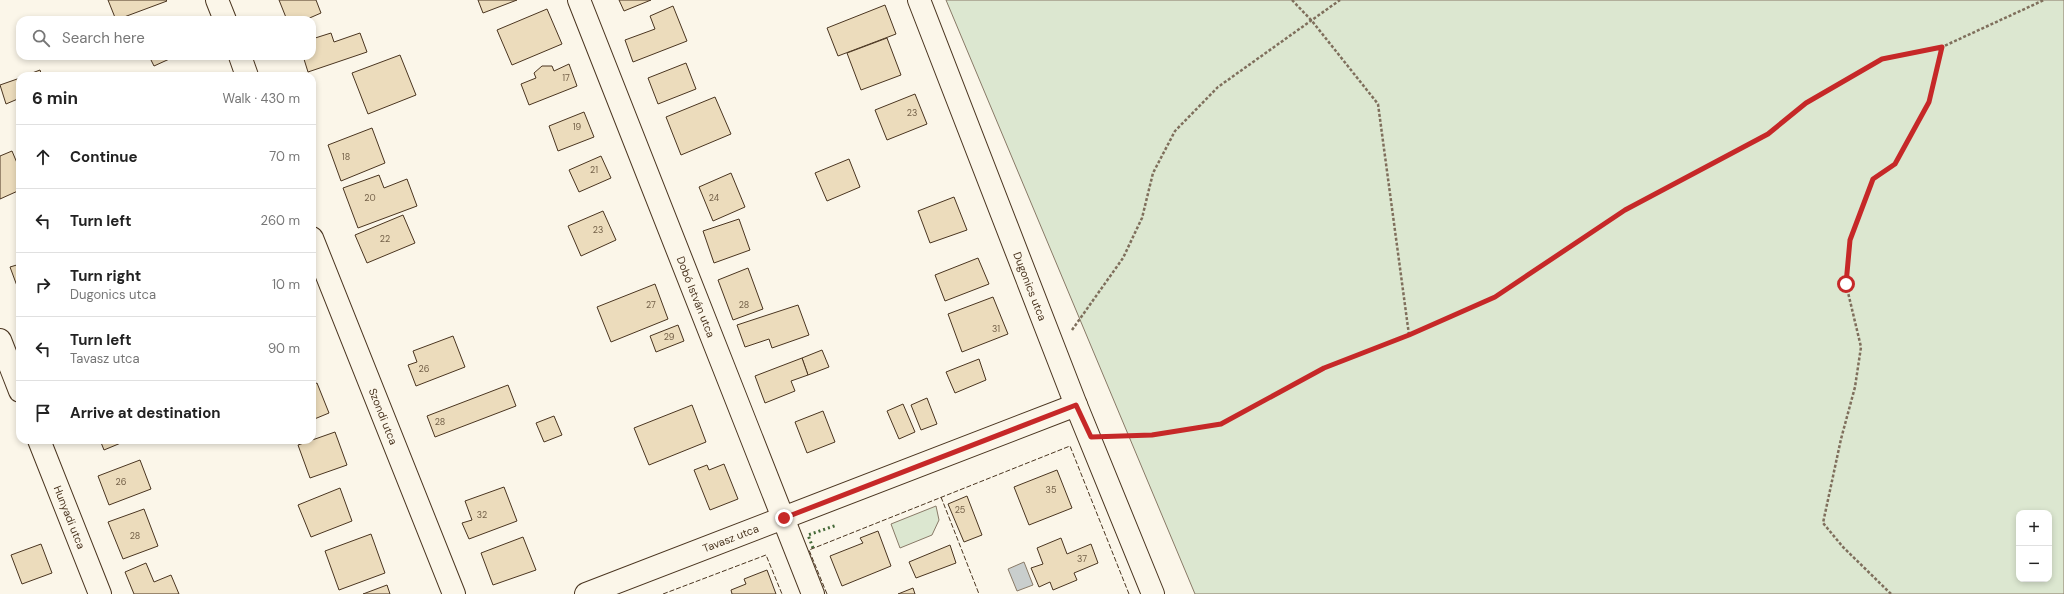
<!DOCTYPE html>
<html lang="en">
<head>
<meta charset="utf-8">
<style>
  body { margin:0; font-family:"DM Sans",sans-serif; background:#f6f6f6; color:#222 }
  .controls { position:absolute; right:12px; bottom:12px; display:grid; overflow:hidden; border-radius:8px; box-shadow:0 2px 6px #0003 }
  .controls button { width:36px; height:36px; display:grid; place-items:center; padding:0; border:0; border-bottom:1px solid #e0e0e0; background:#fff; color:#222; font:20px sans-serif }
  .stop { position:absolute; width:12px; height:12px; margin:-9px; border:3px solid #c62828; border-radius:50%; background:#fff }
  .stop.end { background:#c62828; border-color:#fff; box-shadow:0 1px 4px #0008 }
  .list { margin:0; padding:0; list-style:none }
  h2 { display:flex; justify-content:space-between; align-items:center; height:52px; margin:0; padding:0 16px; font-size:17px }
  h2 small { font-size:13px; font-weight:400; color:#767676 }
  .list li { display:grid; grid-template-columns:26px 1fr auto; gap:12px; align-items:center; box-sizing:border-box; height:64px; padding:0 16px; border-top:1px solid #e0e0e0 }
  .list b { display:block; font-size:15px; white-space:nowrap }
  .list p { margin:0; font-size:13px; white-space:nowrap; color:#767676 }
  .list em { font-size:13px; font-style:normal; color:#767676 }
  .icon { flex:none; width:22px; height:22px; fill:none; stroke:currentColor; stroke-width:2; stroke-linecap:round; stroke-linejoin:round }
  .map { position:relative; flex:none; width:2064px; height:594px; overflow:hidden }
  .search { position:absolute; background:#fff; box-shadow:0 2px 6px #0003; left:16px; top:16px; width:300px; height:44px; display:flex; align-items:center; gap:10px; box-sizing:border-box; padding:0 14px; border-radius:12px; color:#767676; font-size:15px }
  .panel { position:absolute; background:#fff; box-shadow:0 2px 6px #0003; left:16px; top:72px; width:300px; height:372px; border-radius:12px }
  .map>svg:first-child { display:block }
  .green { fill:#dce7d0; stroke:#887966; fill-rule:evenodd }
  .water { fill:#c9cecd; stroke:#887966 }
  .building { fill:#ecdcbc; stroke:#4a3520 }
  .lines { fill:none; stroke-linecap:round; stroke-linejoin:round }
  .street-casing { stroke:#4a3520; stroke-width:24 }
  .path { stroke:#7f6f5c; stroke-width:2.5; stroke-dasharray:3 2; stroke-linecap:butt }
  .street { stroke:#fbf6e9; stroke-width:22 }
  .hedge { stroke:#436837; stroke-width:3; stroke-dasharray:2 3; stroke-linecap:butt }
  .fence { stroke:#4a3520; stroke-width:1; stroke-dasharray:5 2; stroke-linecap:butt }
  .route { stroke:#c62828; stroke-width:5 }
  .labels { text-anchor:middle; stroke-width:3; stroke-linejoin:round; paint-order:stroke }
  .number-label { font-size:9px; fill:#725f47 }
  .street-label { font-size:11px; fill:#4a3520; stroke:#fbf6e9 }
</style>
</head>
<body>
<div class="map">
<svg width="2064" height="594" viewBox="0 0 2064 594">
  <rect width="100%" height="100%" fill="#fbf6e9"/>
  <g class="green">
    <path d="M946 0H2064V594H1195ZM2019 513H2049V579H2019Z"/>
    <path d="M936 506 939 520 932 535 900 548 891 524Z"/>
  </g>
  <path class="water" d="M1024 562 1033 585 1017 591 1008 569Z"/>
  <g class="building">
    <path d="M108 0H166L167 1 116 20Z"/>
    <path d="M279 0H316L321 13 305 20H287Z"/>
    <path d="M478 0H517L483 13Z"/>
    <path d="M619 0H651L624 11Z"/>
    <path d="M885 5 896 34 838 56 827 28Z"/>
    <path d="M673 6 687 41 633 62 625 40 655 29 650 16Z"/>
    <path d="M547 9 562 44 512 65 497 30Z"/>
    <path d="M331 33 334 42 360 33 367 52 308 72 303 56H312V39Z"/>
    <path d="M887 38 901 75 861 90 847 53Z"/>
    <path d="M400 55 416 95 368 114 352 73Z"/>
    <path d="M149 56H176L154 66Z"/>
    <path d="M686 63 696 89 658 104 648 78Z"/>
    <path d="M569 64 577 86 529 105 521 84 536 78 534 73 542 66H552L554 71Z"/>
    <path d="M40 70 42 76H24Z"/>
    <path d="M20 78V98L6 104 0 85Z"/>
    <path d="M915 94 927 124 887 140 875 110Z"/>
    <path d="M715 97 731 134 681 155 666 117Z"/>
    <path d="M584 112 594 137 558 151 549 126Z"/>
    <path d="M372 128 385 163 341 181 328 145Z"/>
    <path d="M12 151 20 170V190L0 199V156Z"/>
    <path d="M601 156 611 178 579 192 569 170Z"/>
    <path d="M849 159 860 187 827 201 815 173Z"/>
    <path d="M731 173 745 207 713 221 699 187Z"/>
    <path d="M379 175 384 188 407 179 417 206 358 228 343 188Z"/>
    <path d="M954 197 967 230 930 243 918 211Z"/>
    <path d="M603 211 616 240 581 256 568 226Z"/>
    <path d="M403 215 415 243 367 263 355 235Z"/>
    <path d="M739 219 750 250 714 263 703 231Z"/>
    <path d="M978 258 989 284 945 301 935 275Z"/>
    <path d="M20 264V294L10 267Z"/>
    <path d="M748 268 763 309 733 320 718 280Z"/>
    <path d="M655 284 668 319 611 342 597 307Z"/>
    <path d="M993 297 1008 334 962 352 948 314Z"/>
    <path d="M798 305 809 335 772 348 769 339 745 347 737 325Z"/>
    <path d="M678 325 684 341 656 352 650 336Z"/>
    <path d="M453 336 465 367 416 386 408 365 417 362 413 351Z"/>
    <path d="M822 350 829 367 808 375 802 358Z"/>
    <path d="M802 358 808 375 791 381 795 391 765 403 755 376Z"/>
    <path d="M979 359 986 380 955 393 946 372Z"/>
    <path d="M317 383 329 413 312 420V385Z"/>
    <path d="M508 385 516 406 435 437 427 416Z"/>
    <path d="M927 398 937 424 921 430 911 405Z"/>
    <path d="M903 404 915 432 899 439 887 411Z"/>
    <path d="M692 405 706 442 649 465 634 428Z"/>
    <path d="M823 411 835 442 807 453 795 422Z"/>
    <path d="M554 416 562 435 544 442 536 423Z"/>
    <path d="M335 432 347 465 310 478 298 445Z"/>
    <path d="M100 440H128L104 450Z"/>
    <path d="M140 460 151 489 109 505 98 476Z"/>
    <path d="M724 464 738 499 710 510 694 470 707 465 709 470Z"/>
    <path d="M1057 470 1072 508 1029 525 1014 487Z"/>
    <path d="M504 487 517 521 469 539 462 523 472 520 465 501Z"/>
    <path d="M340 488 352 521 311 537 298 505Z"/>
    <path d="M967 496 982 535 964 542 948 504Z"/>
    <path d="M144 509 158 546 123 559 108 522Z"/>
    <path d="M878 531 891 566 842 586 830 556 863 543 860 538Z"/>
    <path d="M371 534 385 573 339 590 325 551Z"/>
    <path d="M523 537 536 570 493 585 481 553Z"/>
    <path d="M1061 538 1067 554 1091 544 1098 563 1074 573 1077 580 1053 590 1050 582 1039 587 1031 568 1043 564 1037 548Z"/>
    <path d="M41 544 52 573 22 584 11 555Z"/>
    <path d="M950 545 956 563 916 578 909 562Z"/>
    <path d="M146 563 154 582 171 575 179 594H134L125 572Z"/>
    <path d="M767 570 776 594H732L731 590 746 584 744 579Z"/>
    <path d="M387 585 390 594H363Z"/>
    <path d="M913 588 915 594H898Z"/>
  </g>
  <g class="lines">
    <g class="street-casing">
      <g id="street">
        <path d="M217 0 225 20"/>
        <path id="s1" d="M579 0 813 594"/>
        <path id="s2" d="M919 0 1076 405 1153 594"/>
        <path d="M240 56 247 76"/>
        <path id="s3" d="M312 238 454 594"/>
        <path d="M0 340 20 391"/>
        <path id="s4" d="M39 440 100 594"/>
        <path id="s5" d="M586 594 1076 405"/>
      </g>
    </g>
    <g class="path">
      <path d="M1292 0 1312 21 1378 104 1409 335"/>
      <path d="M1072 330 1123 258 1142 218 1153 173 1175 131 1218 87 1340 0"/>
      <path d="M1114 436 1152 435 1221 424 1324 368 1409 335 1495 297 1625 210 1767 134 1806 103 1882 59 1942 47 2044 0"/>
      <path d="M1891 594 1843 547 1823 523 1841 439 1855 387 1861 347 1846 284 1850 240 1873 179 1895 164 1929 102 1942 47"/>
    </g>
    <use href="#street" class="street"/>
    <path class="hedge" d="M813 548 808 535 837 525"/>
    <g class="fence">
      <path d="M941 497 979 594"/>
      <path d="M663 594 766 555 782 594"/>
      <path d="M827 594 809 550 1070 446 1129 594"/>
    </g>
  </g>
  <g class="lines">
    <path class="route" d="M784 518 1076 405 1091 437 1152 435 1221 424 1324 368 1409 335 1495 297 1625 210 1768 134 1806 103 1882 59 1942 47 1929 102 1895 164 1873 179 1850 240 1846 284"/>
  </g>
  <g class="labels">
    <g class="number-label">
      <text x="566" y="81">17</text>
      <text x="912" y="116">23</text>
      <text x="577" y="130">19</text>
      <text x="346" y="160">18</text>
      <text x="594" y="173">21</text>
      <text x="370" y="201">20</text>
      <text x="714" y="201">24</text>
      <text x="598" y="233">23</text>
      <text x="385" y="242">22</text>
      <text x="651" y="308">27</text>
      <text x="744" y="308">28</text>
      <text x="996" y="332">31</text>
      <text x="669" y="340">29</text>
      <text x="424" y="372">26</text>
      <text x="440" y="425">28</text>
      <text x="121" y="485">26</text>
      <text x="1051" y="493">35</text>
      <text x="960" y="513">25</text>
      <text x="482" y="518">32</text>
      <text x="135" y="539">28</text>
      <text x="1082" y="562">37</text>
    </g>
    <g class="street-label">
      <text dy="4" stroke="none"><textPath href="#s2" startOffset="307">Dugonics utca</textPath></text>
      <text dy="4" stroke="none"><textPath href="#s1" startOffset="319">Dobó István utca</textPath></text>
      <text dy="4" stroke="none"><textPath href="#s3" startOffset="192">Szondi utca</textPath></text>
      <text dy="4" stroke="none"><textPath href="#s4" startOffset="83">Hunyadi utca</textPath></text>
      <text dy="4" stroke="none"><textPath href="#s5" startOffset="155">Tavasz utca</textPath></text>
    </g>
  </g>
</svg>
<div class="controls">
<button>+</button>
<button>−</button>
</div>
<div class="stop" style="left:1846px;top:284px"></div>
<div class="stop end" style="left:784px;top:518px"></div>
<div class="search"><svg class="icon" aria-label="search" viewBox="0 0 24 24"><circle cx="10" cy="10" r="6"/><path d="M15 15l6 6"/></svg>Search here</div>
<section class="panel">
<h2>6 min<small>Walk · 430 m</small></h2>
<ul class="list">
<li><svg class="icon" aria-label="ahead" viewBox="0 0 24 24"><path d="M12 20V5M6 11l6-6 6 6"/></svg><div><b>Continue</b></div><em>70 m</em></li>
<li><svg class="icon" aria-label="left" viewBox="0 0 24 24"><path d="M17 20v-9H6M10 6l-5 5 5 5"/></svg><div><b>Turn left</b></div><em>260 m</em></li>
<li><svg class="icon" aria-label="right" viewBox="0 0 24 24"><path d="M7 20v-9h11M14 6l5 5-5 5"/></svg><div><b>Turn right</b><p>Dugonics utca</p></div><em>10 m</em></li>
<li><svg class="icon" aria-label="left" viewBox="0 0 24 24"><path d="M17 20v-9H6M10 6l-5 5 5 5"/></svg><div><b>Turn left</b><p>Tavasz utca</p></div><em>90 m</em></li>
<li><svg class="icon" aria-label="arrive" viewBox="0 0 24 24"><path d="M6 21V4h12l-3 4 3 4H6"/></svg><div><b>Arrive at destination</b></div></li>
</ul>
</section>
</div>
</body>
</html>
